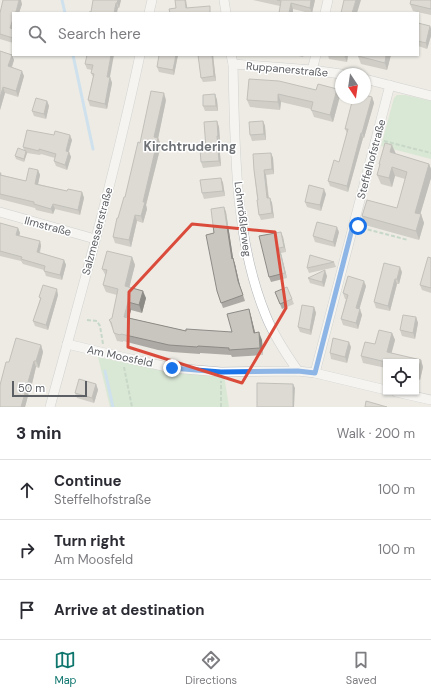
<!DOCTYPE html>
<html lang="en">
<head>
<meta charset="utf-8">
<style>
  body { margin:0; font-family:"DM Sans",sans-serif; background:#f2f2f3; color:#2b2b33 }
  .controls { position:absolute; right:12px; bottom:12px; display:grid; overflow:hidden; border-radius:0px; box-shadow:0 1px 3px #0004 }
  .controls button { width:36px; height:36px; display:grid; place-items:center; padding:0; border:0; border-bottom:1px solid #e1e1e2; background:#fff; color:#2b2b33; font:20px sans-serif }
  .compass { position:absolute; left:335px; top:68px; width:36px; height:36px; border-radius:50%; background:#fff; box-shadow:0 1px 3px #0004; rotate:167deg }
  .scale { position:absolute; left:12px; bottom:10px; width:75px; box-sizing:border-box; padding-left:4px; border:2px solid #5c5f63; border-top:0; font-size:11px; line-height:14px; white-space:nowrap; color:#5c5f63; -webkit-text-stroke:3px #fff; paint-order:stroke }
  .stop { position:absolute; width:12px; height:12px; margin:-9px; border:3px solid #1a73e8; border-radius:50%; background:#fff }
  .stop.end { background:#1a73e8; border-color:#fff; box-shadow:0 1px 4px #0008 }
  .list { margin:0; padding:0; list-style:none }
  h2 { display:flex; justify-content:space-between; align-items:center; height:52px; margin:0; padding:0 16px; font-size:17px }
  h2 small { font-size:13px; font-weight:400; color:#7c7c81 }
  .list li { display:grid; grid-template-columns:26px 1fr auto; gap:12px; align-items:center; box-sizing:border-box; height:60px; padding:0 16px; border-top:1px solid #e1e1e2 }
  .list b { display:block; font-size:15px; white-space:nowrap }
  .list p { margin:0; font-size:13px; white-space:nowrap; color:#7c7c81 }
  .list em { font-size:13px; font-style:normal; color:#7c7c81 }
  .icon { flex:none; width:22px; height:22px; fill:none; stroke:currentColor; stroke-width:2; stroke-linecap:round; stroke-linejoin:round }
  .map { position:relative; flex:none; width:431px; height:407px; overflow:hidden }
  .search { position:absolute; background:#fff; box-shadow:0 1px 3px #0004; left:12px; right:12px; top:12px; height:44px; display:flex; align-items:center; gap:10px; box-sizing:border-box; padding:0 14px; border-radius:0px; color:#7c7c81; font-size:15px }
  .sheet { height:232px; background:#fff }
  nav { display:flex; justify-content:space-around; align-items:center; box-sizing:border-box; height:56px; border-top:1px solid #e1e1e2; background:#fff; font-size:11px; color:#7c7c81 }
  nav a { display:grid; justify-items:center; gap:2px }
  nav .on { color:#0f766e }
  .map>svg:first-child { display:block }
  .green { fill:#c2e3c3 }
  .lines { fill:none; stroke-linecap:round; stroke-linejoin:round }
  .stream { stroke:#a9d4f8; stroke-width:3 }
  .minor-casing { stroke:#b1b4b8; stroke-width:10 }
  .path { stroke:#9ac1a6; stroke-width:2; stroke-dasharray:4 2; stroke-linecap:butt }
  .minor { stroke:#fff; stroke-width:9 }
  .wall { fill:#adaaa5 }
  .shaded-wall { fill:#8d8b86 }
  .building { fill:#c9c6c0; stroke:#8d8b86 }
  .route { stroke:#1a73e8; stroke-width:5 }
  .marked { fill:none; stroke:#db4b3b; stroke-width:3; stroke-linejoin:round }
  .labels { text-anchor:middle; stroke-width:3; stroke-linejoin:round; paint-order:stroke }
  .street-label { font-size:11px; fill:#5c5f63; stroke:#fff }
  .quarter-label { font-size:13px; font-weight:bold; fill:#6d7175; stroke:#fff }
</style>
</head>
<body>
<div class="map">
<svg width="431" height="407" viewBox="0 0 431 407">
  <rect width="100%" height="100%" fill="#edebe4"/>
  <g class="green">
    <path d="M397 95H405L431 101V159L381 146 394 98Z"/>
    <path d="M98 357 175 373 224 375 229 407H110Z"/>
  </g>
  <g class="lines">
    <g class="stream">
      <path d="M62 0 65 13"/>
      <path d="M73 55 93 149"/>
      <path d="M105 371 113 407"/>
    </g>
    <g class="minor-casing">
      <g id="minor">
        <path d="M224 0 226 13"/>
        <path d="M149 13 152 0"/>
        <path d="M325 13 328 0"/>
        <path d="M231 55 233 64C235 147 234 238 266 316 274 336 286 354 298 371"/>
        <path d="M233 64 312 70 341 74"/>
        <path d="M312 70 316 55"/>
        <path d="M365 79 431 96"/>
        <path d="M0 212 95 239"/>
        <path d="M67 344 122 357 172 368 221 372 298 371 315 373 386 390"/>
        <path d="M315 373 390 85"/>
        <path d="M396 392 431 400"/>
        <path d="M50 407C82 290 115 173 140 55"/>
      </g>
    </g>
    <g class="path">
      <path d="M384 141 431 153"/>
      <path d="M362 228 408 240"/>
      <path d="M87 320 97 321 100 326 103 344"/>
      <path d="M124 367 132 407"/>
      <path d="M221 407V381"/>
    </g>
    <use href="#minor" class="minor"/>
  </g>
  <g class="wall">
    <path d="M121 0 119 8 91 12Z"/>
    <path d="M253 0H315L312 13H309L293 9V13H279L280 6Z"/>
    <path d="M431 0V15L413 11 410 4Z"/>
    <path d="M22 4 19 13H13V43L0 39V13Z"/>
    <path d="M418 23 430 26 431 29V36L427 49 418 46Z"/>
    <path d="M0 51 12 55 14 60 12 67 24 76 18 97 5 93 0 110Z"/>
    <path d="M87 55 110 77 112 83 107 109 90 106 88 100 93 77 91 73 92 70 87 69 85 64Z"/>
    <path d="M159 55H178L174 75 159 72 157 67Z"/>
    <path d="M198 55H213L216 81 203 82 201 78Z"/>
    <path d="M294 55H304L303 57Z"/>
    <path d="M328 55H348L347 62 329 59Z"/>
    <path d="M391 55 387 70 361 64 358 56Z"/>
    <path d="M249 79 316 90 337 89 340 96 333 122 314 117 311 109 281 102 280 110 250 107 247 100Z"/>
    <path d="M215 94 217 100 218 111H205L203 106Z"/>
    <path d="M372 97 374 103 364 138H363L348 192 330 186 328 181 339 162 347 133 345 129Z"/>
    <path d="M166 100 158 138 161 145 146 205 147 209 143 223 137 221 131 247 115 243 113 237 125 197 140 143Z"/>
    <path d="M47 101 49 106 46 119 34 116 32 111Z"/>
    <path d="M217 121 219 127 220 142H219L221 166 203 168 201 162 206 148Z"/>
    <path d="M263 121 265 126 266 140 252 141 250 135Z"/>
    <path d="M72 140 69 152 71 157 67 170 56 166 54 161 55 158 41 154 40 155 27 153 24 162 16 159 15 156 24 150 23 147Z"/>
    <path d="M271 153 273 158 274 174 266 175 269 198H270L272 203 274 218 261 220 259 215 254 170Z"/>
    <path d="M396 154 429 164 431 169V178L420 214H421L424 223 419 240 365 225 362 216 397 208 405 179 395 176 392 187 381 184 377 175 380 166 379 164Z"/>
    <path d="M38 170 40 175 38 184 67 191 82 192 84 198 80 215 55 209 53 214 36 210 35 208 0 199V173L2 175 26 181Z"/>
    <path d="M221 178 223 183 225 196 204 199 202 193Z"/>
    <path d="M326 194 321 211 307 207 305 202Z"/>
    <path d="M224 207 226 212 233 258 235 264 240 286 245 301 223 308 217 291 214 233Z"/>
    <path d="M0 223 18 228 20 233 19 236 40 241 41 246 40 253 64 260 66 265 62 280 46 276 44 270 23 264 21 261 0 256Z"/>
    <path d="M339 232 335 247 315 242 313 236Z"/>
    <path d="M283 237 286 252 281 253 287 278 271 282 269 277Z"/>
    <path d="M132 257 135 265 129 287 146 298 142 313 131 310 129 318 186 331 232 332 249 309 251 316 255 333 262 340 263 355 232 357 231 355 200 353V354L172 352 158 350 123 341V342L117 341 109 320 112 318 117 295 106 292 103 285 106 276 102 269Z"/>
    <path d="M431 258V293L422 290 420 285Z"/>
    <path d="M334 262 336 267 309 273 307 268Z"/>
    <path d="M402 272 399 284H397L390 311 376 308 374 302Z"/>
    <path d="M327 276 324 287 310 283 308 278Z"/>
    <path d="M366 286 359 309 362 315 358 329 343 325 341 319 346 299H345L343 293Z"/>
    <path d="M275 292 292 299 294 304 282 309Z"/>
    <path d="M58 295 48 330 35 326 33 321 40 299 39 297Z"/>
    <path d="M314 307 316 313 311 335 300 332 298 327Z"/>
    <path d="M416 317 418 323 415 339 402 336 400 330Z"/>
    <path d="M392 333 395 340 391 353 421 360 423 367 420 380 416 379V362H386V368L363 363 361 356 375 344Z"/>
    <path d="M41 345 43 352 39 368 36 367 30 392H29L25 407H0L9 362Z"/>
    <path d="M351 347 347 363 331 359 330 353Z"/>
    <path d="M96 384 98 390 94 403 77 398 75 393Z"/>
  </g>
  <g class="shaded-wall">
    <path d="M19 0H21L22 4 19 13H17L16 12Z"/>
    <path d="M118 0H121L119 8 117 3Z"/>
    <path d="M185 0H186L188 13 186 8Z"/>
    <path d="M311 0H315L312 13 310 8Z"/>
    <path d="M356 0H361L357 13H352Z"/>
    <path d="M116 3 118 8 117 13H114Z"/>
    <path d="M291 3 293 9V13H289Z"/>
    <path d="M13 19V31L10 28Z"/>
    <path d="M430 26 431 29V36L427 49 426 43Z"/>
    <path d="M12 55 14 60 10 72 8 66Z"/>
    <path d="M111 55H114L109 82 107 77Z"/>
    <path d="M176 55H178L174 75 173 70Z"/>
    <path d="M212 55H213L216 81 214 76Z"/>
    <path d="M344 55H348L347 62Z"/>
    <path d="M386 55H391L387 70 385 63Z"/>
    <path d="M22 71 24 76 18 97 16 91Z"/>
    <path d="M110 77 112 83 107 109 105 104Z"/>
    <path d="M3 87 5 93 0 110V98Z"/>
    <path d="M337 89 340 96 333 122 330 115Z"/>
    <path d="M164 93 166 100 157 144 154 137Z"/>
    <path d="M215 94 217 100 218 111 216 106Z"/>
    <path d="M278 94 281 102 280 110 278 102Z"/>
    <path d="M372 97 374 103 364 138 362 133Z"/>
    <path d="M47 101 49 106 46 119 44 114Z"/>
    <path d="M217 121 219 127 220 142 218 136Z"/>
    <path d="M263 121 265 126 266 140 264 134Z"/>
    <path d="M361 133 363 138 348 192 347 186Z"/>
    <path d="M70 135 72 140 67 156 66 151Z"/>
    <path d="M217 136 219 142 221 166 219 161Z"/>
    <path d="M158 138 161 145 146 205 147 209 143 223 141 216 143 202Z"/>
    <path d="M392 145 396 154 390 152Z"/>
    <path d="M26 151 27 153 24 162V159Z"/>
    <path d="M69 152 71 157 67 170 65 165Z"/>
    <path d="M271 153 273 158 274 174 272 169Z"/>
    <path d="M429 164 431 169V178L418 222 415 213Z"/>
    <path d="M392 167 395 176 392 187 389 178Z"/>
    <path d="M38 170 40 175 37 189 35 184Z"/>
    <path d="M264 170 266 175 269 204 267 198Z"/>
    <path d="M221 178 223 183 225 196 223 191Z"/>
    <path d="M324 189 326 194 321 211 320 205Z"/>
    <path d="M82 192 84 198 80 215 78 210Z"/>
    <path d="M270 198 272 203 274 218 272 213Z"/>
    <path d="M53 204 55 209 53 214 51 209Z"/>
    <path d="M224 207 226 212 234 264 232 259Z"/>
    <path d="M421 214 424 223 419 240 416 231Z"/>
    <path d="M135 215 137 221 131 247 129 240Z"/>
    <path d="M337 227 339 232 335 247 333 242Z"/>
    <path d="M18 228 20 233 18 240 16 235Z"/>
    <path d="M281 232 283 237 286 252 284 247Z"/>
    <path d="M40 241 41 246 38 257 37 252Z"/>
    <path d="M279 248 281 253 287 278 285 273Z"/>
    <path d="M132 257 135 265 128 293 125 286Z"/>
    <path d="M233 258 235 264 240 286 245 301 238 281Z"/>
    <path d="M64 260 66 265 62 280 60 275Z"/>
    <path d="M400 267 402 272 399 284 397 279Z"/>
    <path d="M325 270 327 276 324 287 322 282Z"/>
    <path d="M395 279 397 284 390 311 388 306Z"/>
    <path d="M364 281 366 286 358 314 356 308Z"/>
    <path d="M57 289 58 295 48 330 46 325Z"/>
    <path d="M143 291 146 298 142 313 139 305Z"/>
    <path d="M128 302 131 310 127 325 124 317Z"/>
    <path d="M314 307 316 313 311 335 310 330Z"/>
    <path d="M249 309 251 316 257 340 254 333Z"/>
    <path d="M360 309 362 315 358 329 356 323Z"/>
    <path d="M416 317 418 323 415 339 413 333Z"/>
    <path d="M259 332 262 340 263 355 260 348Z"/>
    <path d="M392 333 395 340 390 359 387 352Z"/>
    <path d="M349 342 351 347 347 363 345 357Z"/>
    <path d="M41 345 43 352 39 368 36 361Z"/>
    <path d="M421 360 423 367 420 380 417 374Z"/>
    <path d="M34 361 36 367 30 392 27 385Z"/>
    <path d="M96 384 98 390 94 403 92 398Z"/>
    <path d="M293 384 295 388 294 407H293Z"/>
    <path d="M27 385 29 392 25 407H21Z"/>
  </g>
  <g class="building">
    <path d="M3 0H19L16 12H15V13H13V19L10 28 13 29V38L0 34V13Z"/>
    <path d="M93 0H118L117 3H116L114 13H89V12H91Z"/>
    <path d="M175 0H185L186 8 210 6V13H170L169 9 176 8Z"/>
    <path d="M277 0H311L310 8 291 3 289 13H279L281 1Z"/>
    <path d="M344 0H356L352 13H341Z"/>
    <path d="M411 0H431V9L410 4Z"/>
    <path d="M418 23 430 26 426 43 418 41Z"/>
    <path d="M0 51 12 55 8 66 22 71 16 91 3 87 0 98Z"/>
    <path d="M87 55H111L107 77H110L105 104 88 100 94 74 91 73 93 65 85 64Z"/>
    <path d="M159 55H176L173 70 157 67Z"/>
    <path d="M198 55H212L214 76 201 78Z"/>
    <path d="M358 55H386L385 63 358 56Z"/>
    <path d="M249 79 279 81 316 90 318 84 337 89 330 115 311 110 313 102 278 94V102L247 100Z"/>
    <path d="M151 91 164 93 154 137 158 138 143 202H145L141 216 135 215 129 240 113 237 117 218H118L124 197H125L138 142 140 143Z"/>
    <path d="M215 94 216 106H203V95Z"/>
    <path d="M365 95 372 97 362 133H361L347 186 328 181 334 160 339 162 348 129H345L353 98H365Z"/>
    <path d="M36 98 47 101 44 114 32 111Z"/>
    <path d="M217 121 218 136H217L219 161 201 162 200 149 206 148 204 122Z"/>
    <path d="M263 121 264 134 250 135 249 122Z"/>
    <path d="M27 130 54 135 55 131 70 135 66 151 69 152 65 165 54 161 56 154 39 149V151L23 147Z"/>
    <path d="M385 143 392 145 390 152 429 164 415 213 421 214 416 231 362 216 367 200 397 208 407 172 392 167 389 178 377 175 380 164H379Z"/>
    <path d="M18 148 26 151 24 159 15 156Z"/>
    <path d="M271 153 272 169 264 170 267 198H270L272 213 259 215 257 200H258L254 170 253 154Z"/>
    <path d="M29 168 38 170 35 184 67 191 68 189 82 192 78 210 53 204 51 209 34 204V202L0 194V173H1L0 175 26 181Z"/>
    <path d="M221 178 223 191 202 193 200 180Z"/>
    <path d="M309 185 324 189 320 205 305 202Z"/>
    <path d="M224 207 232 259 233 258 238 281 243 295 221 303 217 291 206 235 214 233 211 209Z"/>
    <path d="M317 222 337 227 333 242 313 236Z"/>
    <path d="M0 223 18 228 16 235 40 241 37 252 64 260 60 275 44 271 45 266 21 259 22 257 0 251Z"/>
    <path d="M281 232 284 247 279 248 285 273 269 277 259 236Z"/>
    <path d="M107 251 132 257 125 286 143 291 139 305 128 302 124 317 186 331V329L232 332 227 314 249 309 254 333 259 332 260 348 229 350V348L198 346 197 347 169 345 156 342 121 334 120 335 114 333 111 322 109 320 112 318 118 289 103 285 107 270 102 269Z"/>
    <path d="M310 255 334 262 307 268Z"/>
    <path d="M428 257 431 258V288L420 285Z"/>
    <path d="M384 263 400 267 397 279H395L388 306 374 302Z"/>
    <path d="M325 270 322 282 308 278Z"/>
    <path d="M348 276 364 281 356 308 360 309 356 323 341 319 348 295 343 293Z"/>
    <path d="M43 285 57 289 46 325 33 321 41 298 39 297Z"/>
    <path d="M287 287 292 299 280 304 275 292Z"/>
    <path d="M302 305 314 307 310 330 298 327Z"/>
    <path d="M403 315 416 317 413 333 400 330Z"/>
    <path d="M379 330 392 333 387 352 421 360 417 374 416 373V362H386L361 356 365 342 375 344Z"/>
    <path d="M16 338 41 345 36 361H34L21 407H0V385L6 362H9Z"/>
    <path d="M333 338 349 342 345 357 330 353Z"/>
    <path d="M79 379 96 384 92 398 75 393Z"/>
    <path d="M257 383 293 384V407H257Z"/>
    <path d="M366 401 387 407H365Z"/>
  </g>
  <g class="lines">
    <path class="route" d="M172 368 221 372 298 371 315 373 353 225 358 226"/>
  </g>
  <path d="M0 0H431V407H0ZM192 224 275 232 286 308 242 383 128 347 129 292Z" fill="#edebe4" fill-opacity=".55" fill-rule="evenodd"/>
  <path class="marked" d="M192 224 275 232 286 308 242 383 128 347 129 292Z"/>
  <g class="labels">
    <g class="street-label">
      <text transform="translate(287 69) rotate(5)" y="4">Ruppanerstraße</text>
      <text transform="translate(371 159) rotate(-75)" y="4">Steffelhofstraße</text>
      <text transform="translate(243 219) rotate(83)" y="4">Lohnrößlerweg</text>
      <text transform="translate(48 226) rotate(15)" y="4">Ilmstraße</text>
      <text transform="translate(97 231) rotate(-75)" y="4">Salzmesserstraße</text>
      <text transform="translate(120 356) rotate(12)" y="4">Am Moosfeld</text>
    </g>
    <g class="quarter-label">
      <text x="190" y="151">Kirchtrudering</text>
    </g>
  </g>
</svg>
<div class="controls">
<button><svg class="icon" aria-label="locate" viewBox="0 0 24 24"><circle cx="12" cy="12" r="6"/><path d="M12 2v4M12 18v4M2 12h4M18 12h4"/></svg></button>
</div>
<svg class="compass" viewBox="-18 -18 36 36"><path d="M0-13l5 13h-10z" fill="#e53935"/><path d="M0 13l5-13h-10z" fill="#7c7c81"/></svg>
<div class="scale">50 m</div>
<div class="stop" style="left:358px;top:226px"></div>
<div class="stop end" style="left:172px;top:368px"></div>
<div class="search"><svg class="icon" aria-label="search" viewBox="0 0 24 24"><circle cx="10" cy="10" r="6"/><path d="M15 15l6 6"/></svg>Search here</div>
</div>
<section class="sheet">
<h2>3 min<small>Walk · 200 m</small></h2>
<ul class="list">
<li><svg class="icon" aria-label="ahead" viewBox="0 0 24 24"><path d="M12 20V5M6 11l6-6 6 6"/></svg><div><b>Continue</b><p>Steffelhofstraße</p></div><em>100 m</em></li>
<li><svg class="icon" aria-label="right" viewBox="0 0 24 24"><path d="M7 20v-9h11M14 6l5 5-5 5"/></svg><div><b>Turn right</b><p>Am Moosfeld</p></div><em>100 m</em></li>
<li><svg class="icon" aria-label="arrive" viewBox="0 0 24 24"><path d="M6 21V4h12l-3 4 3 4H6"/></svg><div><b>Arrive at destination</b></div></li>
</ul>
</section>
<nav>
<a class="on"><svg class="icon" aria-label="map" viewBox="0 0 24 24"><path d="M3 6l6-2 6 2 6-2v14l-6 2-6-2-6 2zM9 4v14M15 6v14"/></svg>Map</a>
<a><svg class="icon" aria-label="directions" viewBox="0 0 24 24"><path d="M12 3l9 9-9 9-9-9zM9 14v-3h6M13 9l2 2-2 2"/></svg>Directions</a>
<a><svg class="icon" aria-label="saved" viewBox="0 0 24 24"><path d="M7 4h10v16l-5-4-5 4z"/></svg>Saved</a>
</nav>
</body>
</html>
